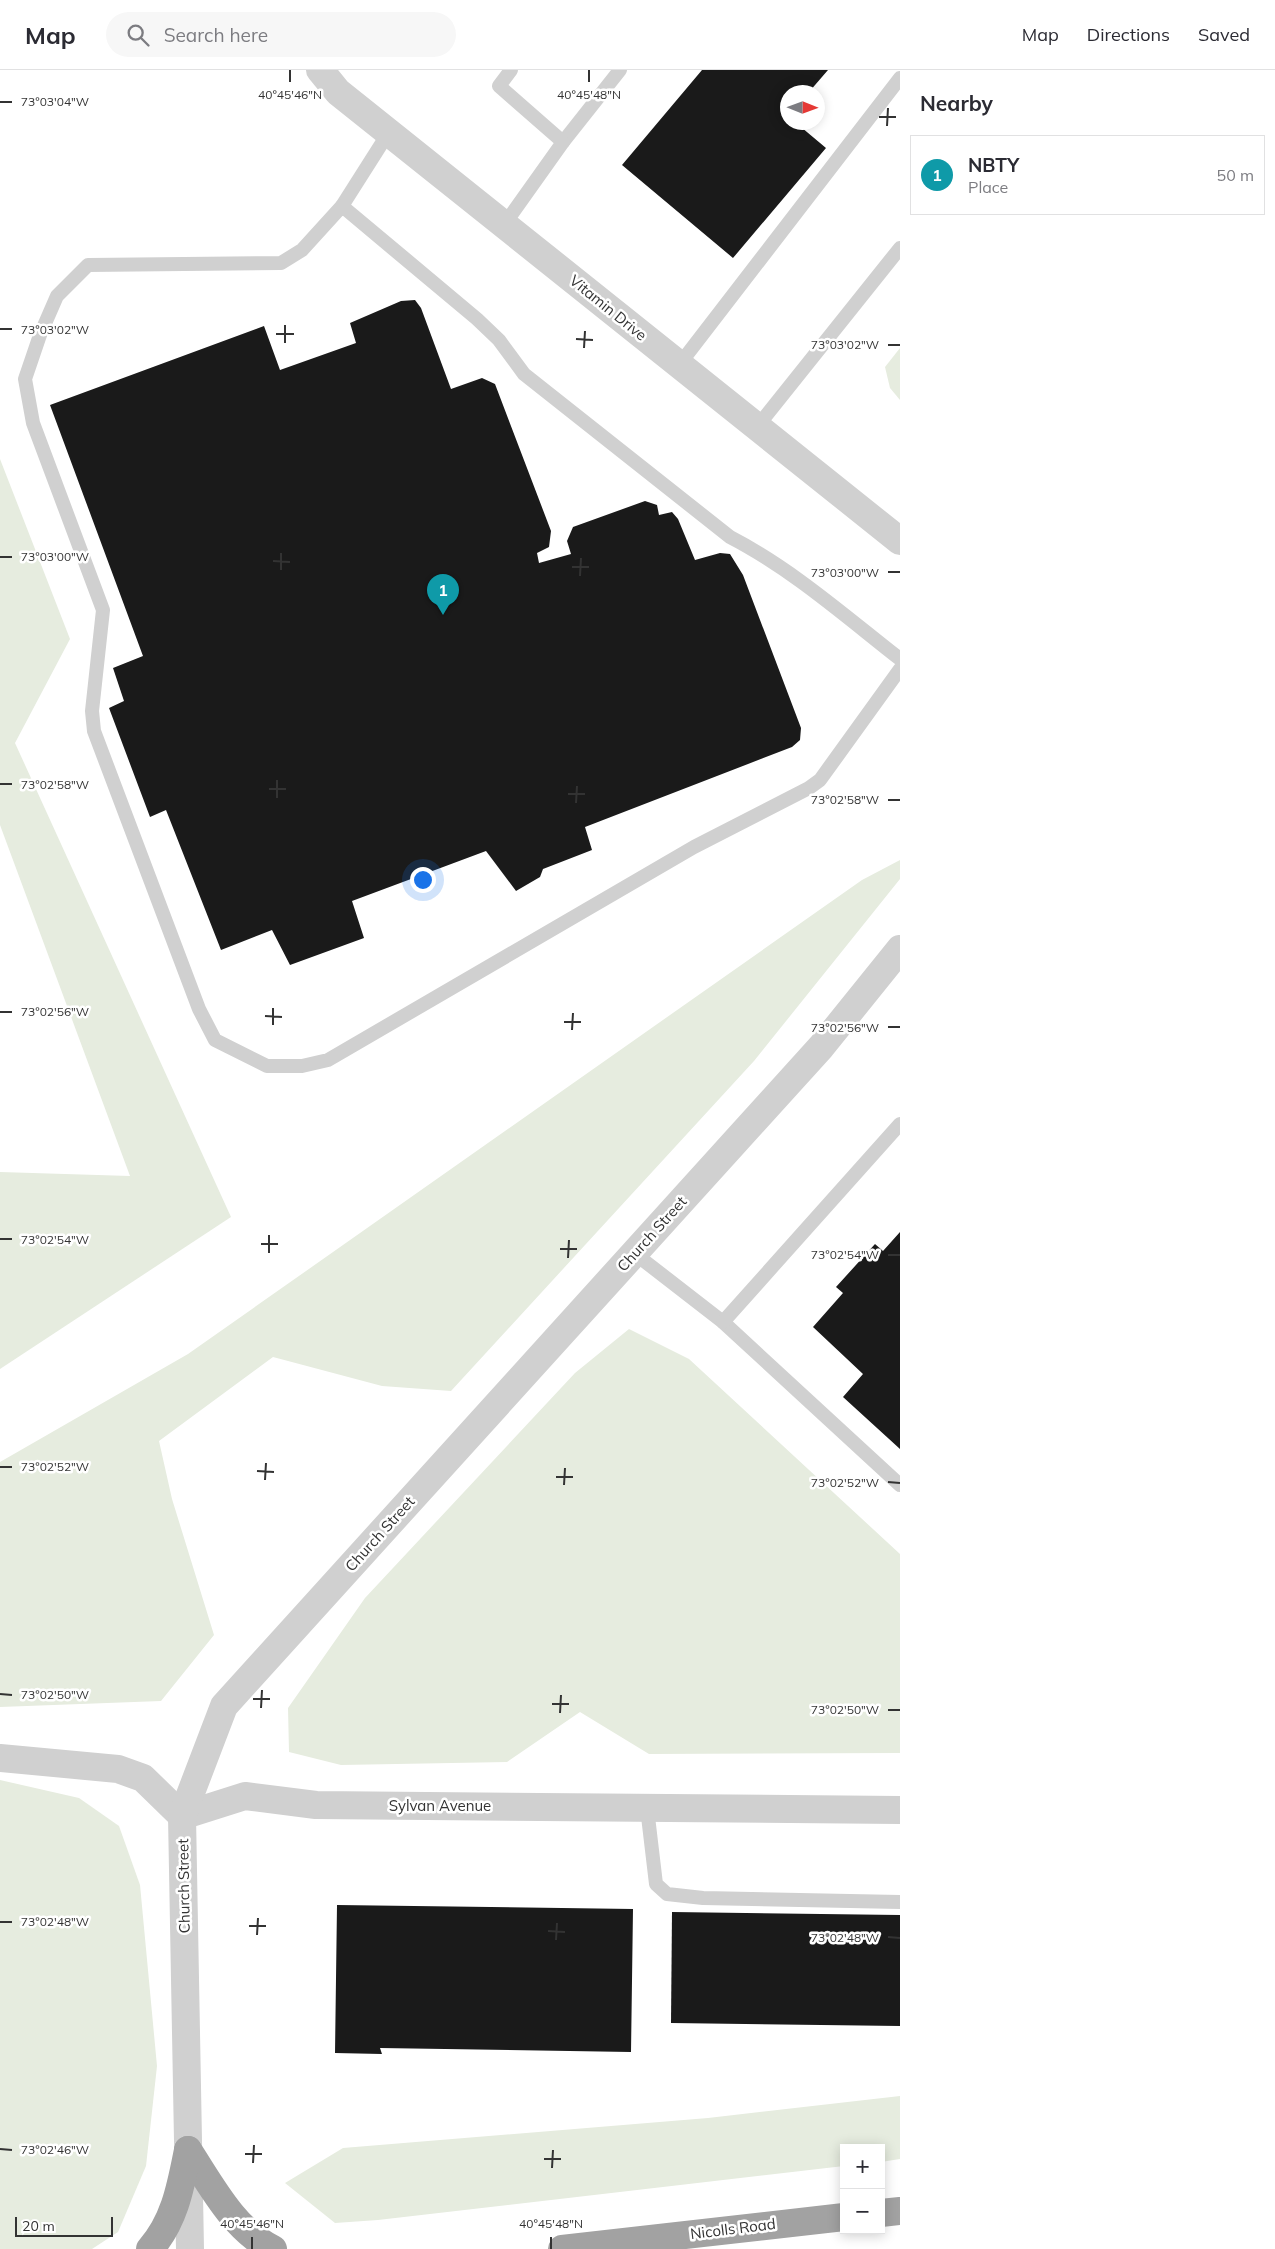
<!DOCTYPE html>
<html lang="en">
<head>
<meta charset="utf-8">
<style>
  body { margin:0; font-family:Mulish,sans-serif; background:#f7f7f7; color:#2b2b33 }
  .controls { position:absolute; right:15px; bottom:15px; display:grid; overflow:hidden; border-radius:0px; box-shadow:0 2px 12px #0003 }
  .controls button { width:45px; height:45px; display:grid; place-items:center; padding:0; border:0; border-bottom:1px solid #e1e1e2; background:#fff; color:#2b2b33; font:25px sans-serif }
  .compass { position:absolute; left:780px; top:15px; width:45px; height:45px; border-radius:50%; background:#fff; box-shadow:0 2px 12px #0003; rotate:91deg }
  .scale { position:absolute; left:15px; bottom:12px; width:98px; box-sizing:border-box; padding-left:5px; border:2px solid #333; border-top:0; font-size:14px; line-height:18px; white-space:nowrap; color:#333; -webkit-text-stroke:4px #fff; paint-order:stroke }
  .you { position:absolute; left:422px; top:809px; width:18px; height:18px; margin:-12px; border:4px solid #fff; border-radius:50%; background:#1a73e8; box-shadow:0 0 0 8px #1a73e833 }
  .badge { display:grid; place-items:center; width:32px; height:32px; border-radius:50%; background:#e63946; color:#fff; font-size:16px; font-weight:700 }
  .pin { position:absolute; translate:-50% -41px; filter:drop-shadow(0 1px 2px #0008) }
  .pin::after { content:''; position:absolute; top:26px; width:18px; height:15px; background:inherit; clip-path:polygon(0 0,100% 0,50% 100%) }
  .list { margin:0; padding:0; list-style:none }
  h2 { display:flex; justify-content:space-between; align-items:center; height:65px; margin:0; padding:0 20px; font-size:21px }
  h2 small { font-size:16px; font-weight:400; color:#7c7c81 }
  .list li { display:grid; grid-template-columns:32px 1fr auto; gap:15px; align-items:center; box-sizing:border-box; height:80px; margin:0 10px 10px; padding:0 10px; border:1px solid #e1e1e2; border-radius:0px }
  .list b { display:block; font-size:19px; white-space:nowrap }
  .list p { margin:0; font-size:16px; white-space:nowrap; color:#7c7c81 }
  .list em { font-size:16px; font-style:normal; color:#7c7c81 }
  .icon { flex:none; width:28px; height:28px; fill:none; stroke:currentColor; stroke-width:2; stroke-linecap:round; stroke-linejoin:round }
  .map { position:relative; flex:none; width:900px; height:2179px; overflow:hidden }
  header { display:flex; align-items:center; gap:30px; box-sizing:border-box; height:70px; padding:0 25px; background:#fff; border-bottom:1px solid #e1e1e2 }
  header strong { font-size:24px }
  nav { display:flex; gap:28px; margin-inline-start:auto; font-size:18px }
  .search { width:350px; height:45px; background:#f7f7f7; display:flex; align-items:center; gap:12px; box-sizing:border-box; padding:0 18px; border-radius:28px; color:#7c7c81; font-size:19px }
  main { display:flex }
  aside { flex:1; background:#fff }
  .map>svg:first-child { display:block }
  .green { fill:#e6ecdf }
  .building { fill:#1a1a1a }
  .lines { fill:none; stroke-linecap:round; stroke-linejoin:round }
  .service { stroke:#d0d0d0; stroke-width:14 }
  .minor { stroke:#d0d0d0; stroke-width:28 }
  .tertiary { stroke:#d0d0d0; stroke-width:28 }
  .trunk { stroke:#a2a2a2; stroke-width:28 }
  .ticks { fill:none; stroke:#333; stroke-width:2 }
  .labels { text-anchor:middle; stroke-width:5; stroke-linejoin:round; paint-order:stroke }
  .street-label { font-size:15px; fill:#333; stroke:#fff }
  .ticks-label { font-size:12px; text-anchor:middle; fill:#333; stroke:#fff; stroke-width:5; stroke-linejoin:round; paint-order:stroke }
</style>
</head>
<body>
<header>
<strong>Map</strong>
<div class="search"><svg class="icon" aria-label="search" viewBox="0 0 24 24"><circle cx="10" cy="10" r="6"/><path d="M15 15l6 6"/></svg>Search here</div>
<nav><a>Map</a><a>Directions</a><a>Saved</a></nav>
</header>
<main>
<div class="map">
<svg width="900" height="2179" viewBox="0 0 900 2179">
  <rect width="100%" height="100%" fill="#fff"/>
  <g class="green">
    <path d="M900 278V330L890 318 885 297Z"/>
    <path d="M0 389 70 569 15 673 231 1147 0 1299V1102L130 1106 0 755Z"/>
    <path d="M900 790V809L754 991 451 1321 382 1316 273 1287 159 1371 172 1429 214 1565 161 1631 0 1637V1392L188 1284 862 810Z"/>
    <path d="M629 1259 689 1289 900 1484V1683L649 1684 580 1642 507 1692 341 1695 289 1682 288 1638 365 1528 575 1303Z"/>
    <path d="M0 1710 79 1728 119 1756 140 1815 157 1996 146 2096 118 2162 92 2179H0Z"/>
    <path d="M900 2026V2089L881 2092V2078H844V2096L378 2150 335 2153 285 2113 343 2078 708 2048Z"/>
  </g>
  <g class="building">
    <path d="M702 0H828L809 22H788V52H795L826 78 733 188 622 95Z"/>
    <path d="M415 230 421 238 451 319 482 308 495 314 551 461 549 477 537 483 539 493 571 484 567 471 573 457 645 431 657 435 659 445 672 442 678 449 695 490 720 483 730 484 743 505 801 658 800 670 792 677 585 757 592 780 543 799 540 807 516 821 486 781 352 831 364 868 290 895 272 860 221 880 166 740 150 747 109 638 124 631 113 598 143 586 50 335 264 256 280 300 356 273 350 253 401 231Z"/>
    <path d="M900 1162V1379L843 1327 863 1304 813 1257 843 1223 836 1217 875 1174 883 1181Z"/>
    <path d="M337 1835 633 1839 631 1982 380 1978 382 1984 335 1983Z"/>
    <path d="M672 1842 900 1845V1956L671 1953Z"/>
  </g>
  <g class="lines">
    <g class="service">
      <path d="M563 72 620 0"/>
      <path d="M342 136 389 62"/>
      <path d="M504 155 563 72 499 16 511 0"/>
      <path d="M679 295 900 8"/>
      <path d="M757 357 900 178"/>
      <path d="M900 589C845 546 792 499 730 467L524 304 499 270 477 249 342 136 302 180 281 193 88 195 57 226 40 265 25 309 33 353 103 540 92 641 94 661 199 939 215 970 267 996H302L328 990 694 777 809 718 820 710 900 599"/>
      <path d="M634 1183 723 1252 900 1415"/>
      <path d="M723 1252 900 1054"/>
      <path d="M647 1738 656 1814 667 1824 703 1828 900 1832"/>
    </g>
    <g class="minor">
      <path d="M320 0 338 22 900 471"/>
      <path d="M0 1688 118 1699 143 1708 182 1746 245 1726 316 1735 900 1740"/>
    </g>
    <path class="tertiary" d="M190 2179 182 1746 224 1636 821 977 900 879"/>
    <g class="trunk">
      <path d="M188 2080C211 2115 234 2160 273 2179"/>
      <path d="M881 2143 900 2141"/>
      <path d="M150 2179C175 2151 181 2115 188 2080"/>
      <path d="M562 2179 844 2147"/>
    </g>
  </g>
  <path class="ticks" d="M290 12V0M589 12V0M0 32H12M879 47H896M887 56 888 38M0 259H12M276 264H294M576 269 593 270M285 273V255M888 275H900M584 278 585 261M0 487H12M273 491 290 492M572 497H589M281 500V483M888 502H900M580 506 581 488M0 714H12M269 719H286M568 724H585M277 728V710M888 730H900M576 733 577 716M0 942H12M265 946 282 947M564 952H581M273 955V938M888 957H900M572 960 573 943M0 1169H12M261 1174H278M560 1179H577M269 1183V1165M888 1185H900M568 1188 569 1170M0 1397H12M257 1401 274 1402M556 1407H573M265 1410 266 1393M888 1412 900 1413M564 1415 565 1398M0 1624 12 1625M253 1629H270M552 1634H569M261 1638 262 1620M888 1640H900M560 1643 561 1625M0 1852H12M249 1856H266M548 1861 565 1862M257 1865 258 1848M888 1867 900 1868M556 1870 557 1853M0 2079 12 2080M245 2084H262M544 2089H561M253 2093 254 2075M552 2098 553 2080M252 2179V2167M551 2179V2167"/>
  <g class="labels">
    <g class="street-label">
      <text transform="translate(608 238) rotate(39)" y="5">Vitamin Drive</text>
      <text transform="translate(652 1164) rotate(-48)" y="5">Church Street</text>
      <text transform="translate(380 1464) rotate(-48)" y="5">Church Street</text>
      <text x="440" y="1741">Sylvan Avenue</text>
      <text transform="translate(184 1816) rotate(-91)" y="5">Church Street</text>
      <text transform="translate(733 2159) rotate(-7)" y="5">Nicolls Road</text>
    </g>
  </g>
  <g class="ticks-label">
    <text x="290" y="29">40°45'46"N</text>
    <text x="589" y="29">40°45'48"N</text>
    <text x="55" y="36">73°03'04"W</text>
    <text x="55" y="264">73°03'02"W</text>
    <text x="845" y="279">73°03'02"W</text>
    <text x="55" y="491">73°03'00"W</text>
    <text x="845" y="507">73°03'00"W</text>
    <text x="55" y="719">73°02'58"W</text>
    <text x="845" y="734">73°02'58"W</text>
    <text x="55" y="946">73°02'56"W</text>
    <text x="845" y="962">73°02'56"W</text>
    <text x="55" y="1174">73°02'54"W</text>
    <text x="845" y="1189">73°02'54"W</text>
    <text x="55" y="1401">73°02'52"W</text>
    <text x="845" y="1417">73°02'52"W</text>
    <text x="55" y="1629">73°02'50"W</text>
    <text x="845" y="1644">73°02'50"W</text>
    <text x="55" y="1856">73°02'48"W</text>
    <text x="845" y="1872">73°02'48"W</text>
    <text x="55" y="2084">73°02'46"W</text>
    <text x="252" y="2158">40°45'46"N</text>
    <text x="551" y="2158">40°45'48"N</text>
  </g>
</svg>
<div class="controls">
<button>+</button>
<button>−</button>
</div>
<svg class="compass" viewBox="-18 -18 36 36"><path d="M0-13l5 13h-10z" fill="#e53935"/><path d="M0 13l5-13h-10z" fill="#7c7c81"/></svg>
<div class="scale">20 m</div>
<div class="you"></div>
<div class="pin badge" style="left:443px;top:545px;background:#0f9aa8">1</div>
</div>
<aside>
<h2>Nearby<small></small></h2>
<ul class="list">
<li><span class="badge" style="background:#0f9aa8">1</span><div><b>NBTY</b><p>Place</p></div><em>50 m</em></li>
</ul>
</aside>
</main>
</body>
</html>
